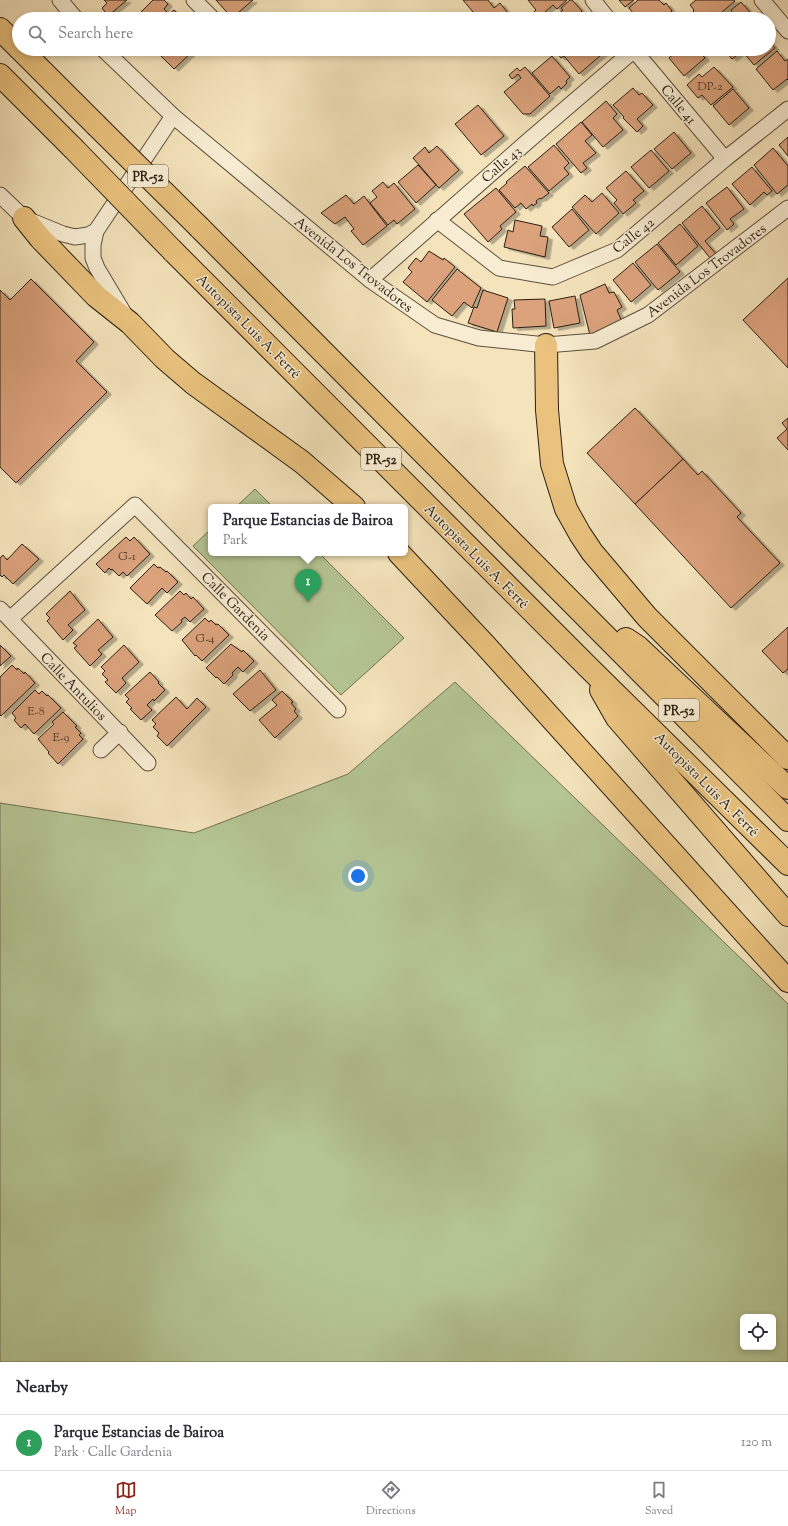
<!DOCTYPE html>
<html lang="en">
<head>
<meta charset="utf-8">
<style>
  body { margin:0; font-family:"Sorts Mill Goudy",serif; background:#f7f7f7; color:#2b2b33 }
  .controls { position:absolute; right:12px; bottom:12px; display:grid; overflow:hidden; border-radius:6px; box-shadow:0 2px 6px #0003 }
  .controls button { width:36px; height:36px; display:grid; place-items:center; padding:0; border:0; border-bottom:1px solid #e1e1e2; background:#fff; color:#2b2b33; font:20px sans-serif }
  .you { position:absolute; left:358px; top:876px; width:14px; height:14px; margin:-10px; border:3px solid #fff; border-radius:50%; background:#1a73e8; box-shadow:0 0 0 6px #1a73e833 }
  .badge { display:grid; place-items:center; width:26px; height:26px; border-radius:50%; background:#8f2418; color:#fff; font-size:13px; font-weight:700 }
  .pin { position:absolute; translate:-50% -33px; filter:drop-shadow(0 1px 2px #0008) }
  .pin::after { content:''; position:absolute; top:21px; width:14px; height:12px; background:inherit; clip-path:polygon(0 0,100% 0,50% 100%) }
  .popup { position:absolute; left:208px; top:504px; width:200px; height:52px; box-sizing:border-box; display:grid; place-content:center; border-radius:6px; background:#fff; filter:drop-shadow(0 1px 3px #0005); font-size:13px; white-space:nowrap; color:#7c7c81 }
  .popup b { font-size:15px; color:#2b2b33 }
  .popup::after { content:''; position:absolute; left:50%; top:100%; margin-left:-8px; border:8px solid transparent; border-top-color:#fff }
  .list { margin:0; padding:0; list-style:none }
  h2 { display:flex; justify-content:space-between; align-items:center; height:52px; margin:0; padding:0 16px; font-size:17px }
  h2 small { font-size:13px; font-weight:400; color:#7c7c81 }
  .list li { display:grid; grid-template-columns:26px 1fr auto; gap:12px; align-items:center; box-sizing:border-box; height:56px; padding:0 16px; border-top:1px solid #e1e1e2 }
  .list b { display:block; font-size:15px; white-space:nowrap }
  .list p { margin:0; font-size:13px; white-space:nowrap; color:#7c7c81 }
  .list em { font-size:13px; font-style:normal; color:#7c7c81 }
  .icon { flex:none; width:22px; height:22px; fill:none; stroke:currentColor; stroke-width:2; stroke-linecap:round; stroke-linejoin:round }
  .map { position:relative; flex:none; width:788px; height:1362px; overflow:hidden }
  .search { position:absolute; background:#fff; box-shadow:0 2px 6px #0003; left:12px; right:12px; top:12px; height:44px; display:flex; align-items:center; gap:10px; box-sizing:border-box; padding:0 14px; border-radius:22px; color:#7c7c81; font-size:15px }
  .sheet { height:108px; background:#fff }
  nav { display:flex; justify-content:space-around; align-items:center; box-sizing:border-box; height:56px; border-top:1px solid #e1e1e2; background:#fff; font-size:11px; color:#7c7c81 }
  nav a { display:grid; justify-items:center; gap:2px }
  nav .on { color:#8f2418 }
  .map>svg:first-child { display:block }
  .green { fill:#b5c594; stroke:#707254; fill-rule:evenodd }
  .building { fill:#dba27c; stroke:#2b1f13; filter:url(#shadow) }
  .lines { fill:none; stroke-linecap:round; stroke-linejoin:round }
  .minor-casing { stroke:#5d503d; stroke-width:17 }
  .motorway-casing { stroke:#2b1f13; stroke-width:24 }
  .minor { stroke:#f8edd3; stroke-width:15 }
  .motorway { stroke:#eac27e; stroke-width:22 }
  .motorway-bridge-casing { stroke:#2b1f13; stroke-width:24; stroke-linecap:butt }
  .motorway-bridge { stroke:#eac27e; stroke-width:22 }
  .labels { text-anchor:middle; stroke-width:3; stroke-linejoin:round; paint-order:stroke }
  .number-label { font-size:12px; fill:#57402d }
  .shield { fill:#f8edd3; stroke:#685d4d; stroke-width:1 }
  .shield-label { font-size:13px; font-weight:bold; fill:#2b1f13 }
  .street-label { font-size:14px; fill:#2b1f13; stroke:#f8edd3 }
</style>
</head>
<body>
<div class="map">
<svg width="788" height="1362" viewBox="0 0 788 1362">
  <defs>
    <filter id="shadow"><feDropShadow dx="4.5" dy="2.5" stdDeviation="0" flood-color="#0004"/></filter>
  </defs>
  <rect width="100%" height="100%" fill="#f4e3bb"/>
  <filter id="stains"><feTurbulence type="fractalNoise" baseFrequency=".005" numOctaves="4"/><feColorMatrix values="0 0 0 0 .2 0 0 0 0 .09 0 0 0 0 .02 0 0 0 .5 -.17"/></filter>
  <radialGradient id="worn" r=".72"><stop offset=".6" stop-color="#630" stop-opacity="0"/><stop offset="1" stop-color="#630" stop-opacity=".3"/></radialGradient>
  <g class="green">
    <path d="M255 489 273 507H236Z"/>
    <path d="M211 529V553H319L404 638 341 695 193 546Z"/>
    <path d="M455 682 788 1004V1362H0V803L194 833 348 774ZM743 1317H773V1347H743Z"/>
  </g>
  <g class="building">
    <path d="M104 0H127L108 16 102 8 107 3Z"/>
    <path d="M153 0H164L168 4 164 9 169 14 174 10 181 16 178 19H134Z"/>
    <path d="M216 0H253L232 18Z"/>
    <path d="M463 0H488L494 8 500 3 511 17 510 19H485L481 15 478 18Z"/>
    <path d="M528 0H567L557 9 553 5 537 19H534L531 15 536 10Z"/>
    <path d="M570 0H572L582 11 579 14 583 19H552L563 10 561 8Z"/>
    <path d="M619 0H634L625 7Z"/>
    <path d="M638 0H659L664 5 666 3 672 11 664 18 663 17 660 19H638L629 8Z"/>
    <path d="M696 0H734L735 1 714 19H701L693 11 694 10 690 5Z"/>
    <path d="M741 2 756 19H724L732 12 731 10Z"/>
    <path d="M769 41 775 48 754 65 742 51 732 59 728 54 733 49H769Z"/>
    <path d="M154 49H195L174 69Z"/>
    <path d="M559 49H608L579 74 564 56 561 58 556 52Z"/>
    <path d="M664 49H675L668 55Z"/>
    <path d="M679 49H697L705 58 684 76 669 58Z"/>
    <path d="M777 51 785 61 788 59V80L787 79 773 90 756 69Z"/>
    <path d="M552 56 570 77 566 81 567 83 561 89 559 86 550 94 532 73Z"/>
    <path d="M525 67 550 96 530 114H523L504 92 521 78 518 74 512 79 509 75 517 68 520 71Z"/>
    <path d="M714 67 733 87 711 105 702 95 698 98 687 85 699 74 702 77Z"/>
    <path d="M633 88 639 95 642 93 653 105 637 119 643 126 637 132 623 118 624 117 613 105Z"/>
    <path d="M733 89 749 108 729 125 713 106Z"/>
    <path d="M606 101 617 114 613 118 623 130 603 147 582 122Z"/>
    <path d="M478 105 504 136 481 155 455 124Z"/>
    <path d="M581 122 592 135 585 141 596 153 583 163 587 168 581 173 556 144Z"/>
    <path d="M674 132 691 153 672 169 654 149Z"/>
    <path d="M788 137V156L779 145Z"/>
    <path d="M554 145 569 163 564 168 569 174 549 191 528 167Z"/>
    <path d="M437 146 459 170 439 188 413 158 425 147 429 153Z"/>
    <path d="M773 148 788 166V185L777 194 754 165Z"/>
    <path d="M651 150 669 171 649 188 631 167Z"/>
    <path d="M418 165 436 185 416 203 398 182Z"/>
    <path d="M525 166 549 193 541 199 540 198 536 201 537 203 533 206 532 204 526 209 521 203 515 208 499 190 507 183 506 182Z"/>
    <path d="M752 167 772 191 767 195 764 192 750 205 732 184Z"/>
    <path d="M626 171 644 191 633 200 636 203 623 214 614 203 617 200 606 188Z"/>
    <path d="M383 182 388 188 394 183 415 209 397 224 394 220 388 225 370 203 377 197 372 191Z"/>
    <path d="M727 187 744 209 730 219 734 224 727 230 706 203Z"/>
    <path d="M496 188 516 212 500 226 502 229 488 242 464 214Z"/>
    <path d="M602 193 619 213 596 234 572 207 585 195 592 202Z"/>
    <path d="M346 195 354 204 364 196 387 226 363 245 351 231 354 229 345 217 335 224 321 213Z"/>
    <path d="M702 206 720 228 705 241 716 254 710 258 682 223Z"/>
    <path d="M572 209 589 230 569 247 552 227Z"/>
    <path d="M515 220 542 226 540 236 548 237 545 257 504 247 508 230 513 232Z"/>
    <path d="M680 224 698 246 676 265 658 243Z"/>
    <path d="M657 244 680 272 658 290 635 262Z"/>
    <path d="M429 251 443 260 444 258 455 267 427 302 403 282 412 272 408 268 416 258 421 262Z"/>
    <path d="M633 263 651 285 631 302 613 280Z"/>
    <path d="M457 269 481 288 472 308 464 302 452 316 432 300Z"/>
    <path d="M788 278V368L743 320Z"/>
    <path d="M31 279 94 342 76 361 107 392 16 483 0 467V290L10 300Z"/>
    <path d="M605 284 609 293 614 292 622 307 617 310 622 322 590 335 580 295Z"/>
    <path d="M483 290 508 298 497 332 468 323 474 307 477 308Z"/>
    <path d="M575 296 580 323 554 328 549 301Z"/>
    <path d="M545 299 546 326 513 328 512 309H515L514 300Z"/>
    <path d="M635 408 683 459 635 504 587 453Z"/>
    <path d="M788 418V450L777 438 787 429 782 423Z"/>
    <path d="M683 459 698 475 702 471 741 513 737 517 780 563 731 608 635 504Z"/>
    <path d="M126 537 130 541 134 537 150 554 127 576 123 572 119 576 112 569 111 570 109 568 105 573 96 564Z"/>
    <path d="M22 544 39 559 13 584 4 575 2 577 0 575V558L3 555 7 560Z"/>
    <path d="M154 564 158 568 160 567 166 572 167 571 178 582 167 593 162 588 147 604 130 588Z"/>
    <path d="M70 591 85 610 68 625 73 630 63 640 47 621 50 618 46 614Z"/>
    <path d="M180 591 184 595 186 593 191 599 193 597 204 609 190 622 185 617 181 620 182 622 172 631 155 615Z"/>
    <path d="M205 618 209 622 211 620 216 625 218 624 229 635 202 661 196 655 195 656 182 640Z"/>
    <path d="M98 619 113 637 98 650 102 654 90 666 74 648 77 646 73 643Z"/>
    <path d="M788 627V669L783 673 762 651Z"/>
    <path d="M231 644 242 652 243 650 254 661 243 672 238 667 232 673 233 675 224 684 217 677 216 678 206 668Z"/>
    <path d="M0 645 11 656 0 666Z"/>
    <path d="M124 645 139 662 122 678 126 683 116 693 105 682 108 680 102 674 105 671 101 667Z"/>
    <path d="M12 665 17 670 18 668 24 674 25 672 35 683 1 716 0 715V677Z"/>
    <path d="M260 670 276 690 250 711 233 694Z"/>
    <path d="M150 672 159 682 158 683 165 690 154 701 153 699 147 705 152 710 141 720 130 709 132 708 126 702 129 699 125 695Z"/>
    <path d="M35 690 39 694 42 691 47 696 48 695 61 708 34 734 25 724 21 728 14 720 16 718 12 713Z"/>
    <path d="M282 691 293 702 291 703 296 709 294 711 298 716 275 738 259 720 277 705 272 700Z"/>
    <path d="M176 697 187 709 197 698 206 707 167 746 157 736 159 733 153 727 156 724 152 720Z"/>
    <path d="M63 712 77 726 75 727 81 733 79 735 83 739 58 764 48 753 49 752 38 739 54 724 52 722Z"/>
  </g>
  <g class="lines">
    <g class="minor-casing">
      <g id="minor">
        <path d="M60 0 76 19"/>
        <path d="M194 0 213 19"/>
        <path d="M593 0 608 19"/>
        <path d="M762 0 788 31"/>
        <path d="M103 49 173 116 370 280 435 325 479 338 546 345 595 341 648 315 788 208"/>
        <path d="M633 49 725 159"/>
        <path d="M0 195 24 218 63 234 75 237 88 235 96 231"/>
        <path d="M437 220 499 268 553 277 617 250 725 159 788 109"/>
        <path d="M370 280 528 141 634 50"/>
        <path d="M125 315 97 268 93 258V245L96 231 173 116"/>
        <path d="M0 609 148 763"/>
        <path d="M10 619 135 505 338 710"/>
        <path d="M101 750 120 732"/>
      </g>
    </g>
    <g class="motorway-casing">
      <g id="motorway">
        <path d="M0 29 19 48"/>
        <path d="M20 49 96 125"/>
        <path d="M0 75 73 148"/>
        <path d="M24 218 40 238 96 296 130 323 165 359 193 383 302 462 354 507"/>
        <path d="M199 227 788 820"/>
        <path d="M173 251 588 667 788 864"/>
        <path d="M546 345 547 410 552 464 566 509 580 534 592 552 647 617 788 758"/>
        <path d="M399 553 486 646 788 981"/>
        <path d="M626 639 638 647 788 788"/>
        <path d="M601 690 617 718 788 915"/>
      </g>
    </g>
    <use href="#minor" class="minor"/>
    <use href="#motorway" class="motorway"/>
    <g class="motorway-bridge-casing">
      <g id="motorway-bridge">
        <path d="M96 125 199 227"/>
        <path d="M73 148 173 251"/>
      </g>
    </g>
    <use href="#motorway-bridge" class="motorway-bridge"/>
  </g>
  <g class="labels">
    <g class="number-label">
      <text x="710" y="90">DP-2</text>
      <text x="127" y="560">G-1</text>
      <text x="205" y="642">G-4</text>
      <text x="36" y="715">E-8</text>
      <text x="61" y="741">E-9</text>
    </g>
    <g class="shield">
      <rect x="128" y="165" width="40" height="22" rx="3"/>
      <rect x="361" y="448" width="40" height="22" rx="3"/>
      <rect x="659" y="699" width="40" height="22" rx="3"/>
    </g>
    <g class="shield-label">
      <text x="148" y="181">PR-52</text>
      <text x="381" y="464">PR-52</text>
      <text x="679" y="715">PR-52</text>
    </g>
    <g class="street-label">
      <text transform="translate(679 104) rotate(50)" y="5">Calle 41</text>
      <text transform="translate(501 164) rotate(-41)" y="5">Calle 43</text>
      <text transform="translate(633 235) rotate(-38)" y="5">Calle 42</text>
      <text transform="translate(354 264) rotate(38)" y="5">Avenida Los Trovadores</text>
      <text transform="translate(706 270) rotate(-37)" y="5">Avenida Los Trovadores</text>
      <text transform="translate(249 326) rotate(45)" y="5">Autopista Luis A. Ferré</text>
      <text transform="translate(477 556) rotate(45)" y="5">Autopista Luis A. Ferré</text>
      <text transform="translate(236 606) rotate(45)" y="5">Calle Gardenia</text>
      <text transform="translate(74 686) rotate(46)" y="5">Calle Antulios</text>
      <text transform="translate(707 784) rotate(45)" y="5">Autopista Luis A. Ferré</text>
    </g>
  </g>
  <rect width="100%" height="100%" filter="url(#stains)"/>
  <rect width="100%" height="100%" fill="url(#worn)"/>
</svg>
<div class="controls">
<button><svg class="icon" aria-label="locate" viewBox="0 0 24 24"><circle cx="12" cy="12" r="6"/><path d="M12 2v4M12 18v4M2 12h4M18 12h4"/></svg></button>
</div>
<div class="you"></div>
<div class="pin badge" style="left:308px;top:602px;background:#2e9e5b">1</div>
<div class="popup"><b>Parque Estancias de Bairoa</b>Park</div>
<div class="search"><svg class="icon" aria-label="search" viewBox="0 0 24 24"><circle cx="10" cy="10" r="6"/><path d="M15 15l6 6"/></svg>Search here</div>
</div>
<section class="sheet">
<h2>Nearby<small></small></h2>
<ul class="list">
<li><span class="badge" style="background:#2e9e5b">1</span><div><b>Parque Estancias de Bairoa</b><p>Park · Calle Gardenia</p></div><em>120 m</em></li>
</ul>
</section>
<nav>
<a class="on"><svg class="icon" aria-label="map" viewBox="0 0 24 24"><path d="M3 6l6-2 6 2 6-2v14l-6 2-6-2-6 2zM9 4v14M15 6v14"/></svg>Map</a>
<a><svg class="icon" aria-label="directions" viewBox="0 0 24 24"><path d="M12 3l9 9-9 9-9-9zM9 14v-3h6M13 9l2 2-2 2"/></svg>Directions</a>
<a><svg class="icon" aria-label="saved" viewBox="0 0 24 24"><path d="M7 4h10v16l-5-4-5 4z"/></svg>Saved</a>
</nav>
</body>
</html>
